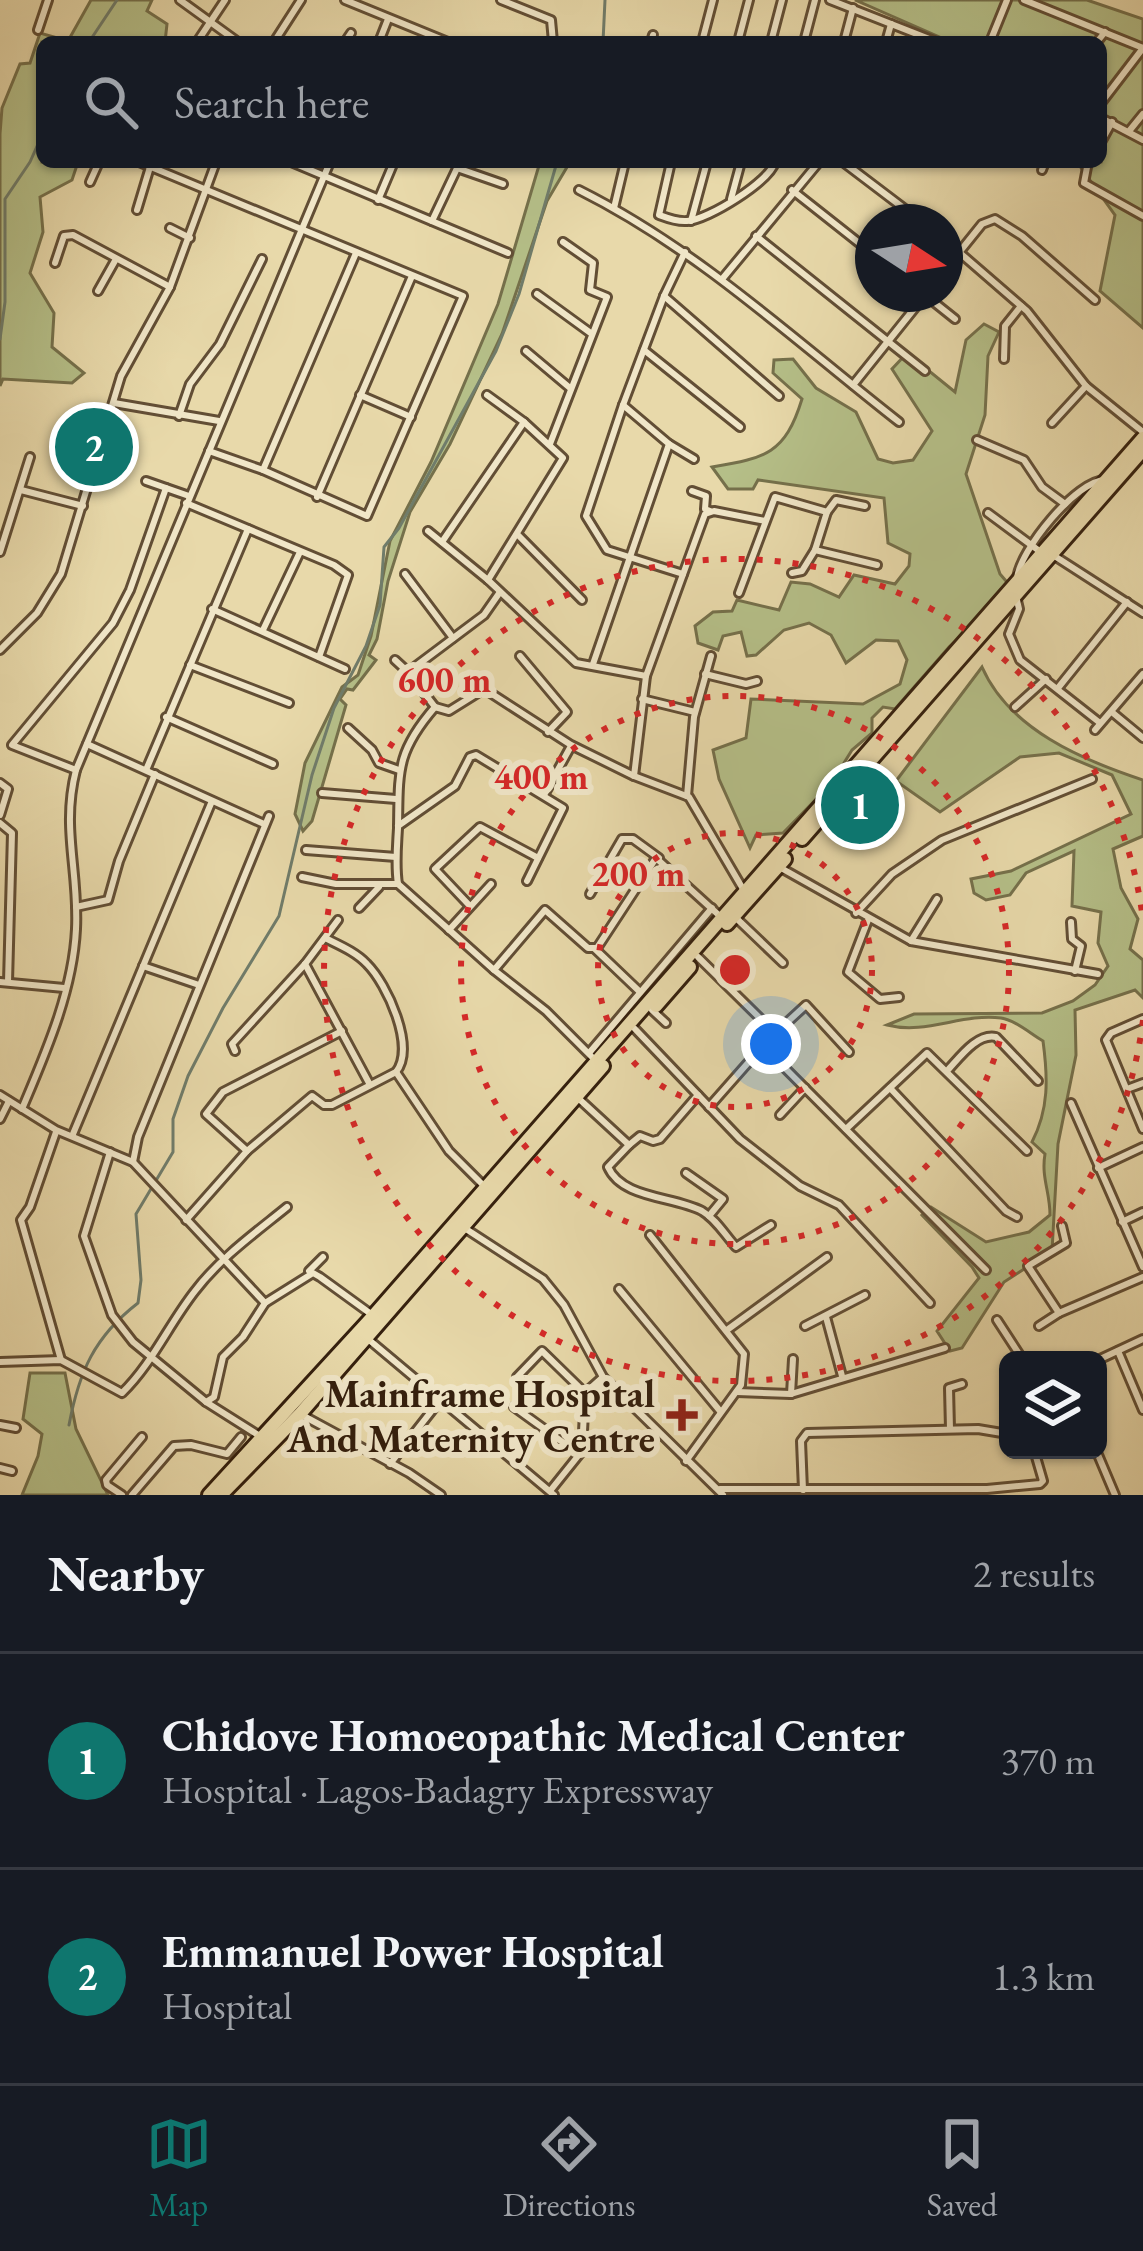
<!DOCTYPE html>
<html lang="en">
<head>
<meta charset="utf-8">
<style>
  body { margin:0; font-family:"EB Garamond",serif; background:#20242c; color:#f1f3f6 }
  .controls { position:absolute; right:36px; bottom:36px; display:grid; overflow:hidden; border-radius:18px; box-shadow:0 3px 9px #0004 }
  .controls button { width:108px; height:108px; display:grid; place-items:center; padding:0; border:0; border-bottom:3px solid #363941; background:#171b24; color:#f1f3f6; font:60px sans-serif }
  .compass { position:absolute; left:855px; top:204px; width:108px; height:108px; border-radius:50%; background:#171b24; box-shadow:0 3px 9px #0004; rotate:102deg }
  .you { position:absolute; left:771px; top:1044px; width:42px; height:42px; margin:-30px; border:9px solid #fff; border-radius:50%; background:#1a73e8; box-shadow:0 0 0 18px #1a73e833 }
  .badge { display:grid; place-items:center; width:78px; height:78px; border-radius:50%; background:#0f766e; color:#fff; font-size:39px; font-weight:700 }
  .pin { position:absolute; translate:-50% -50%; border:6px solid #fff; box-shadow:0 3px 12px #0006 }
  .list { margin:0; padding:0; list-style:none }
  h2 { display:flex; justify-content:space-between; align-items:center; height:156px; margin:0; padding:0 48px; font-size:51px }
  h2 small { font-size:39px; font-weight:400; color:#9ea1a6 }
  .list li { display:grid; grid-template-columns:78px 1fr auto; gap:36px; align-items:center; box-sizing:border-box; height:216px; padding:0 48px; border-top:3px solid #363941 }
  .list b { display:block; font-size:45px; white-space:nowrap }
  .list p { margin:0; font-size:39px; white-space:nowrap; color:#9ea1a6 }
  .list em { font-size:39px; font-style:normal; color:#9ea1a6 }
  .icon { flex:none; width:66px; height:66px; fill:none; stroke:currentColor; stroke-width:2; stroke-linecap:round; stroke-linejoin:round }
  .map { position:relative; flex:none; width:1143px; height:1495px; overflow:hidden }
  .search { position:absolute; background:#171b24; box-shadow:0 3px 9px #0004; left:36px; right:36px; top:36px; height:132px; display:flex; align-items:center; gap:30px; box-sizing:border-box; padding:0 42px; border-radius:18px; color:#9ea1a6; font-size:45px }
  .sheet { height:588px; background:#171b24 }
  nav { display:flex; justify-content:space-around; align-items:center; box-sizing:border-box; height:168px; border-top:3px solid #363941; background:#171b24; font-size:33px; color:#9ea1a6 }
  nav a { display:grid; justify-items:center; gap:6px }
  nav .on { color:#0f766e }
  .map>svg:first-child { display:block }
  .green { fill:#b5bf88; stroke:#75704b; stroke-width:3 }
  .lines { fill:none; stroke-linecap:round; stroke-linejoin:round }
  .stream { stroke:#707c6a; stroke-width:3 }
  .minor-casing { stroke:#624e35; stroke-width:12 }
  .highway-casing { stroke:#35200e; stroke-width:18 }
  .minor { stroke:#f0e6c8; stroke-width:6 }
  .highway { stroke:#e8d9aa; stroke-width:12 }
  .ring { fill:none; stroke:#d62828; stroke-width:6; stroke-dasharray:6 12 }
  .poi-dot { fill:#8f2418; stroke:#f0e6c8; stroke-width:4.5 }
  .labels { text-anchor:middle; stroke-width:12; stroke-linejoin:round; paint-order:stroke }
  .poi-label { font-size:39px; font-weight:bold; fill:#35200e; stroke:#f0e6c8; text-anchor:end }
  .centre { fill:#d62828; stroke:#f0e6c8; stroke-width:6 }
  .ring-label { font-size:36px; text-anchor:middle; font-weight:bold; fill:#d62828; stroke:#f0e6c8; stroke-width:12; stroke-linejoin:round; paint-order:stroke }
</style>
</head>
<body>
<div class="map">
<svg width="1143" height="1495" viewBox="0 0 1143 1495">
  <rect width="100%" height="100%" fill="#e8d9aa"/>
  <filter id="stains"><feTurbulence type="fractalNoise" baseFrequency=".00167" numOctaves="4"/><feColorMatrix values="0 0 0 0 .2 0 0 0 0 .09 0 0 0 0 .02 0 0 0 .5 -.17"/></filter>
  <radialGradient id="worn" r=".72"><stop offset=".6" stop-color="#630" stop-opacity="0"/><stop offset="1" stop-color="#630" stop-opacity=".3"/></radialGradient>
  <g class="green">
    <path d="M91 0H152L147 11 167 24 165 42H42V162H78L72 180 40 197 43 232 30 273 54 313 52 347 84 373 72 383 3 379 0 386V134L2 108 20 64 30 63 40 33 68 41Z"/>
    <path d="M855 0H1087L1143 19V328L1100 291 1115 215 1079 165 1101 162V42H951Z"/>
    <path d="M540 162H570L547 201 502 334 450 444 410 512 388 581 377 639 369 655 376 660 353 690 347 689 340 699 346 705 312 821 303 831 295 814 305 763 342 687 358 675 371 636 390 541 431 462 498 304Z"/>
    <path d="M984 324 999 332 988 356 985 415 966 474 1000 574 1012 588 949 647 895 709 883 707 872 718V733L852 750 831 784 783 833 756 835 750 848 719 779 713 750 746 738 751 699 863 704 900 684 907 660 898 641 876 640 846 663 831 635 809 623 784 630 756 655 747 656 741 632 723 636 718 650 698 643 695 626 713 612 732 611 737 600 779 610 791 582 810 584 839 597 854 575 895 584 909 566 910 554 888 543 884 498 758 480 753 489H728L712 467C766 458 785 454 802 399L773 373 774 360 793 359 816 388 856 412 878 459 893 463 913 460 932 431 892 369 907 353 955 392 966 340Z"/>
    <path d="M982 667C1009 729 1082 760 1143 780V836L1113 849 1121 888 1138 919 1130 949 1143 960V998L1135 990 1075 1010 1076 1055 1058 1144 1052 1251 1004 1282 962 1348 950 1351 937 1331 979 1278 972 1267 922 1215 931 1207 986 1242 1029 1232 1050 1215C1050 1192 1041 1177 1045 1154L1032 1142C1049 1109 1048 1078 1043 1041 1031 1034 1015 1020 1001 1018 962 1013 926 1035 887 1025L914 1014 1042 1013 1073 1001 1095 985 1108 966 1098 943 1101 912 1072 906 1074 851 1026 873 1010 895 986 900 974 893 971 879 1011 871 1131 814 1112 775 1059 753 1020 757 940 812 896 781Z"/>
    <path d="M30 1373H65L76 1429 108 1495H22L38 1456 42 1434 23 1419Z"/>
  </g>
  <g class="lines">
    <g class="stream">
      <path d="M89 42 117 0"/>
      <path d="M603 42 605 0"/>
      <path d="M0 339 5 302V199L30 162 42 135"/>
      <path d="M69 1425C79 1372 94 1337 138 1303L141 1280 136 1214 173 1152V1119L188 1076 223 1008 279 916 312 775 334 708 366 646 380 605 384 547 399 528 496 351 519 294 557 162"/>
    </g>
    <g class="minor-casing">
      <g id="minor">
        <path d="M180 0 238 42"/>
        <path d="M345 0 448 42"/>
        <path d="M501 0 551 20 553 42"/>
        <path d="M830 0 937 42"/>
        <path d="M1024 0 1143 48"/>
        <path d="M38 30 48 0"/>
        <path d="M197 42 225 0"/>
        <path d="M274 42 301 0"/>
        <path d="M345 42 351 33"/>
        <path d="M379 42 388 19"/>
        <path d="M651 42 653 35"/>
        <path d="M702 42 713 0"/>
        <path d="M738 42 749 0"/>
        <path d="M771 42 782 0"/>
        <path d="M804 42 815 0"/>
        <path d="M844 42 853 8"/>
        <path d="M886 42 891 24"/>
        <path d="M990 42 1007 0"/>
        <path d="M1097 42 1105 32"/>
        <path d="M1101 103 1143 48"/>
        <path d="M1101 118 1143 140"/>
        <path d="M1130 130 1143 114"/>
        <path d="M1101 142 1112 122"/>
        <path d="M139 162 463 296 367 516 263 470 209 451"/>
        <path d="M291 162 508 253"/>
        <path d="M671 162 659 215C667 218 677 222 687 221 708 220 770 181 775 162"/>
        <path d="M843 162 922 222"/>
        <path d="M1088 162 1084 183 1143 216"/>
        <path d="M457 168 503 184"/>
        <path d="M1042 170 1045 162"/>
        <path d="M90 182 99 162"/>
        <path d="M579 190C699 250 794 340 899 422"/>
        <path d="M792 190 873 254"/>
        <path d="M731 199 741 162"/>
        <path d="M378 200 394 162"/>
        <path d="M614 208 625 162"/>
        <path d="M137 210 150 167"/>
        <path d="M432 221 460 162"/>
        <path d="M691 221 707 162"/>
        <path d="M170 228 190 238"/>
        <path d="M756 236 925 371"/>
        <path d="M945 240 1027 311 1086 386 1143 432"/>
        <path d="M55 263 64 236 73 235 170 287"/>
        <path d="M945 270 982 224 995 219 1022 236 1095 300"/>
        <path d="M723 278 819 162"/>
        <path d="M98 291 116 259"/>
        <path d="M537 294 592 334"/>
        <path d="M925 295 955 319"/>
        <path d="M664 296 779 396"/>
        <path d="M644 350 740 427"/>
        <path d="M526 351 570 388"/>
        <path d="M1004 359 1005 326 1021 306"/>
        <path d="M853 385 926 294"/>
        <path d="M360 395 411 417"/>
        <path d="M487 395 524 422 563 458 488 580"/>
        <path d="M114 403 219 421"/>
        <path d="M179 416 190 384 220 344 262 259"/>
        <path d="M1052 423 1086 386"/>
        <path d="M977 440 1024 460 1042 487 1065 504"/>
        <path d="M550 444 607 297 590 290 593 263 563 242"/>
        <path d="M669 444 694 459"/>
        <path d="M263 470 356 253"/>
        <path d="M146 481 189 496"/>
        <path d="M21 490 83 506"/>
        <path d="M692 491 706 496 705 509 710 511"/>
        <path d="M317 497 412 276"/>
        <path d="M186 503 334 565 348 575 319 657"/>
        <path d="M827 512 836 500 865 506"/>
        <path d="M988 513 1042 553"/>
        <path d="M428 531 488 580 576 663 646 676"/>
        <path d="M517 534 582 600"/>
        <path d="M442 542 524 422"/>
        <path d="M815 550 877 565"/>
        <path d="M0 552 30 457"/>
        <path d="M1053 555 1143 613"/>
        <path d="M405 574 453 638"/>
        <path d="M683 574 607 550 586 516 623 405 664 296 685 252"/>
        <path d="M1017 579C1019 551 1077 479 1106 480"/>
        <path d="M739 593 775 497 827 512 815 550 802 571 792 573"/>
        <path d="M1016 596 1019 609 1009 634 1020 660 1100 723"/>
        <path d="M212 609 345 669"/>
        <path d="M263 630 300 552"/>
        <path d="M0 650 37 613 61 574 121 376 170 287 216 162"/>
        <path d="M520 656 567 712 548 732"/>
        <path d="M395 660 408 672"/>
        <path d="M593 664 669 444 623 405"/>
        <path d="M190 665 289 703"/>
        <path d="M705 674 746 684 757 681"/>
        <path d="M1058 688 1127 602"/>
        <path d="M642 699 695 712"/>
        <path d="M435 707 408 672 484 615 500 592"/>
        <path d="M1015 707 1046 679"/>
        <path d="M1113 713 1143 738"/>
        <path d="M166 717 273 764"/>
        <path d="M348 728 372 750 379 763 399 770"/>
        <path d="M1095 730 1143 674"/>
        <path d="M87 744 264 824"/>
        <path d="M76 770 12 745 113 623 130 590 166 488"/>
        <path d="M146 770 248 529"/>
        <path d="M634 776 646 676 705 514 714 511 765 521"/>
        <path d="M0 783 8 789 0 815"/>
        <path d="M322 793 396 799"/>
        <path d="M544 795 571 746"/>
        <path d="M687 796 694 717 711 656"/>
        <path d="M0 823 12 833 8 982"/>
        <path d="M398 826 455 786 470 757 476 755 563 808 527 881"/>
        <path d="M306 850 396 857"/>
        <path d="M781 868 911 941 1098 974"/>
        <path d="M302 877 336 884H398"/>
        <path d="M590 894 622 839H633L659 858"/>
        <path d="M469 905 435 869 480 827 538 858"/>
        <path d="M76 907 108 900 119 861 155 774"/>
        <path d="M359 908 379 887"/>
        <path d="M856 913 892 874 942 840 1092 779"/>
        <path d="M734 916 783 963"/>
        <path d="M868 920 848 972 880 999 899 997"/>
        <path d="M1071 922 1072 939 1081 946 1075 971"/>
        <path d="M449 930 491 884"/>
        <path d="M911 941 937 899"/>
        <path d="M595 949 640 992"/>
        <path d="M698 957 775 1033"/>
        <path d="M305 964 369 1083"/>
        <path d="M143 966 199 985"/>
        <path d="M494 970 545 910 588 948H597L656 858 722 918"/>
        <path d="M0 982 64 988"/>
        <path d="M652 1010 666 1023"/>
        <path d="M1143 1019 1111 1033 1106 1040 1143 1129"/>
        <path d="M635 1029 740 1139 800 1186 839 1205 930 1303"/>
        <path d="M765 1048 986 1270"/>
        <path d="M235 1051 232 1044 305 964 338 920"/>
        <path d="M590 1052 712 908"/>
        <path d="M596 1061 546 1011 494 970 398 884C395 865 397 847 398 828 399 771 396 752 435 707L449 711 481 691 489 692 571 745 634 776 689 797 743 889"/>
        <path d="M947 1071C960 1057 977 1033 996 1037L1038 1081"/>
        <path d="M396 1072 449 1151 485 1187"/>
        <path d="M890 1088 1006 1211 1017 1217"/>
        <path d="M1127 1089 1143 1083"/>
        <path d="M0 1095 56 1130 133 1162 265 1303"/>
        <path d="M577 1097 629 1145 608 1167C622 1199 674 1196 702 1211 716 1219 725 1235 736 1247L771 1225"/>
        <path d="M1071 1103 1143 1267"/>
        <path d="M709 1107 769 1039 806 1005 849 1052"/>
        <path d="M22 1109C46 1052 73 991 76 929 79 871 61 828 76 770L330 162"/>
        <path d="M780 1115 805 1088"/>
        <path d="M0 1119 9 1101"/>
        <path d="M846 1129 927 1053 1027 1151"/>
        <path d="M56 1132 30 1207 21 1220 61 1360"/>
        <path d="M73 1134 212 801"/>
        <path d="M629 1145 640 1136 653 1141 660 1139 698 1095"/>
        <path d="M247 1151 206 1114 223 1092 342 1031"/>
        <path d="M110 1152 84 1236 112 1315 133 1342 206 1402 263 1438"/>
        <path d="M133 1162 138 1137 269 816"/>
        <path d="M1098 1168 1143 1147"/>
        <path d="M686 1173 723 1199 709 1216"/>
        <path d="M186 1220 247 1151 312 1096 324 1105H332L396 1072C416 1047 387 984 367 964 356 952 339 945 325 938"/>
        <path d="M1122 1222 1143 1212"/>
        <path d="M466 1229 543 1279 564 1305 603 1377 723 1495"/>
        <path d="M650 1235 744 1354 741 1385 686 1461"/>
        <path d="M309 1271 323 1257"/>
        <path d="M619 1289 720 1411"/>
        <path d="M1059 1313 1143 1277"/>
        <path d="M826 1317 842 1376"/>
        <path d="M997 1320 1023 1360"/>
        <path d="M805 1326 865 1295"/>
        <path d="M1039 1326 1059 1313 1028 1266 1066 1243 1062 1226"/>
        <path d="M727 1330 827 1257"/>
        <path d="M368 1339 554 1495"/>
        <path d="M1118 1351 1143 1410"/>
        <path d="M1098 1360 1143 1339"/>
        <path d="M0 1362 61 1360 122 1393C152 1364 169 1324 195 1291 220 1258 255 1233 287 1207"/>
        <path d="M737 1392 791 1394 945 1348"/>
        <path d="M791 1394 793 1359"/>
        <path d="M533 1395 517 1377 542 1351 585 1393"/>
        <path d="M206 1402 214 1397 223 1357 243 1337 265 1303 313 1273 320 1277 371 1314"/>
        <path d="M514 1407 579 1454"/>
        <path d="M300 1414 409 1473 441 1495"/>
        <path d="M0 1425 16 1428"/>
        <path d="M950 1429 949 1388 962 1384"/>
        <path d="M1096 1450 1115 1495"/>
        <path d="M390 1464 441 1399"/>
        <path d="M0 1468 12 1471"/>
        <path d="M720 1489H987L1040 1484 1043 1481 1034 1450"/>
        <path d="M803 1490 801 1441 807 1433 978 1429 1008 1434"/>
        <path d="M550 1491 582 1451 585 1393 603 1377"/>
        <path d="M122 1495 107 1485 106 1480 142 1437"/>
        <path d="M132 1495 174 1446 191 1445 227 1454 241 1437"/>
      </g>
    </g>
    <g class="highway-casing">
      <g id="highway">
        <path d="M802 839 1143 450"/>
        <path d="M727 924 785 859"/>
        <path d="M656 1006 690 967"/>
        <path d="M209 1495 373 1316 1143 438"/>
        <path d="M221 1495 300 1414 603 1066"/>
      </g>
    </g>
    <use href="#minor" class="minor"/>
    <use href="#highway" class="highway"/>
  </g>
  <g class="ring">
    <circle cx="735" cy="970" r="137"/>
    <circle cx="735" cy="970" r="274"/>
    <path d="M1143 1020A411 411 0 1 1 1143 920"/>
  </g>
  <path class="poi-dot" d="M676 1397h12v12h12v12h-12v12h-12v-12h-12v-12h12z"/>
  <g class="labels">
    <g class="poi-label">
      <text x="655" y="1407">Mainframe Hospital<tspan x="655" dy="45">And Maternity Centre</tspan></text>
    </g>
  </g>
  <circle cx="735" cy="970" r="18" class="centre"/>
  <g class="ring-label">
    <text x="444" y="692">600 m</text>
    <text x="541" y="789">400 m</text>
    <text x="638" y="886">200 m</text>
  </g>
  <rect width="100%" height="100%" filter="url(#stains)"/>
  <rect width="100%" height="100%" fill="url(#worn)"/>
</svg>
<div class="controls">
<button><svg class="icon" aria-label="layers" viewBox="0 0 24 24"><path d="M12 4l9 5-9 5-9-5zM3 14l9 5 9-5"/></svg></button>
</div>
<svg class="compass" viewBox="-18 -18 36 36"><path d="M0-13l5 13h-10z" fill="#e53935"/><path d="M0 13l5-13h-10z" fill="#9ea1a6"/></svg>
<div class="you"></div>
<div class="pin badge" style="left:860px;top:805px">1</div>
<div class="pin badge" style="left:94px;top:447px">2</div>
<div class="search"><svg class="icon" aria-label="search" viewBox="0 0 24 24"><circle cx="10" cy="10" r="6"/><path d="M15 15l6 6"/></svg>Search here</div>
</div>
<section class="sheet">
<h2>Nearby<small>2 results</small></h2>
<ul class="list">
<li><span class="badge">1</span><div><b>Chidove Homoeopathic Medical Center</b><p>Hospital · Lagos-Badagry Expressway</p></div><em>370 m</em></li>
<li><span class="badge">2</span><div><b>Emmanuel Power Hospital</b><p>Hospital</p></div><em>1.3 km</em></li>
</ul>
</section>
<nav>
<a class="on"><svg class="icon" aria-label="map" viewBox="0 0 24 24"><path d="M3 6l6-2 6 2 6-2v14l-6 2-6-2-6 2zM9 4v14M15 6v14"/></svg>Map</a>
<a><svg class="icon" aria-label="directions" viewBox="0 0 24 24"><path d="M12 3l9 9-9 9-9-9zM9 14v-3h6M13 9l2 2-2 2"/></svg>Directions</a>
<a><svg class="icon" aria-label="saved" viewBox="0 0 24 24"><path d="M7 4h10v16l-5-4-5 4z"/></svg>Saved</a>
</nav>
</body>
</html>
